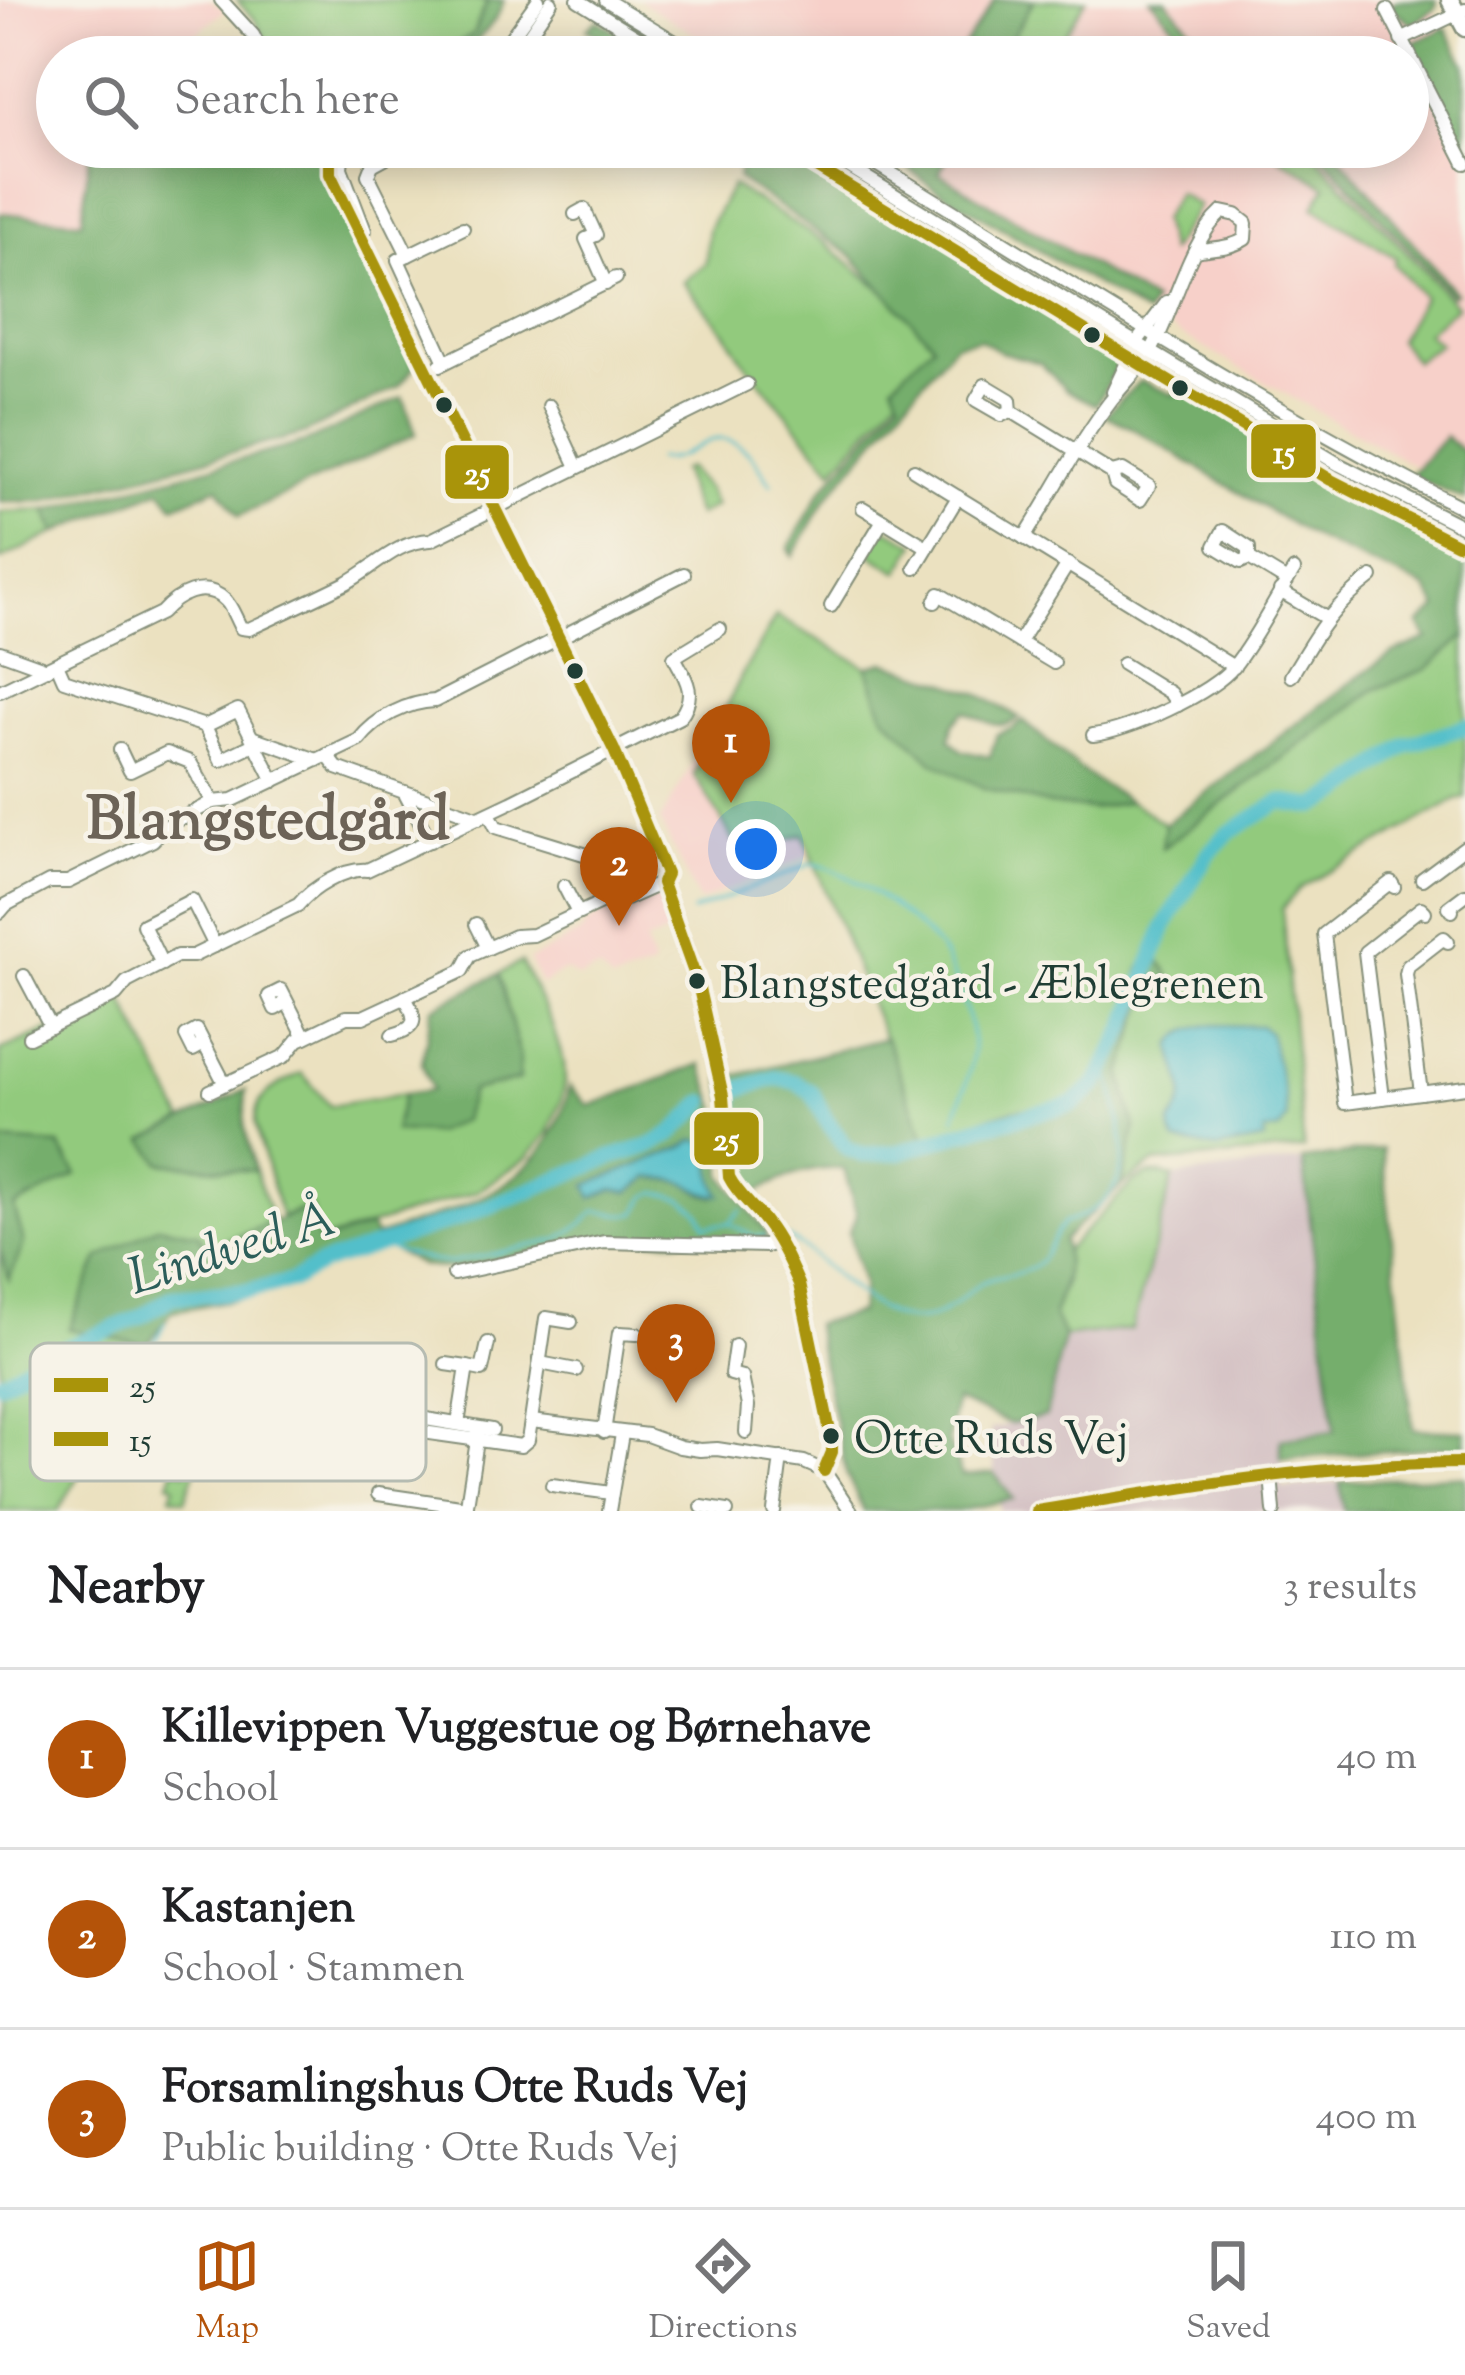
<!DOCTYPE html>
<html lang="en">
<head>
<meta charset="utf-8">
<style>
  body { margin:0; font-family:"Sorts Mill Goudy",serif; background:#f2f2f2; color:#202124 }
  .you { position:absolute; left:756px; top:849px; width:42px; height:42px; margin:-30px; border:9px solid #fff; border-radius:50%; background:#1a73e8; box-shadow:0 0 0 18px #1a73e833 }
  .badge { display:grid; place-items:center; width:78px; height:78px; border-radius:50%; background:#b45309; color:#fff; font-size:39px; font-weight:700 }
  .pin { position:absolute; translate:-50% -99px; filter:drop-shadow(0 3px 6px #0008) }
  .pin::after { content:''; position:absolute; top:63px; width:42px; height:36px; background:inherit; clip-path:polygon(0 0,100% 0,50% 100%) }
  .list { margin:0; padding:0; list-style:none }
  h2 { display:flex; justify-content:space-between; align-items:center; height:156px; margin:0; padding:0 48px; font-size:51px }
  h2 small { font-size:39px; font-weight:400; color:#757577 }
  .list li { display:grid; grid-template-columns:78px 1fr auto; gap:36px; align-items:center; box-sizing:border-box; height:180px; padding:0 48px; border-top:3px solid #e0e0e0 }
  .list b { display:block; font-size:45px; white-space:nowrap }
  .list p { margin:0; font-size:39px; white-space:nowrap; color:#757577 }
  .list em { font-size:39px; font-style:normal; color:#757577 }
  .icon { flex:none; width:66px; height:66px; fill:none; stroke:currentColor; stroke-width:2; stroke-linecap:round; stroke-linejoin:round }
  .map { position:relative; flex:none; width:1465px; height:1511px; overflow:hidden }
  .search { position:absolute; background:#fff; box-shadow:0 6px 30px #0003; left:36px; right:36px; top:36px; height:132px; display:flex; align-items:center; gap:30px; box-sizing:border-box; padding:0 42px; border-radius:66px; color:#757577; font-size:45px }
  .sheet { height:696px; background:#fff }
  nav { display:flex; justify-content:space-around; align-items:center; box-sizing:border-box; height:168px; border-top:3px solid #e0e0e0; background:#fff; font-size:33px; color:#757577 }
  nav a { display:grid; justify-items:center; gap:6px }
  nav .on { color:#b45309 }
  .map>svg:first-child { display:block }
  .built { fill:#f7d0c9 }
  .industrial { fill:#d2bec1 }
  .green { fill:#92ca7d; stroke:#588458; stroke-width:3 }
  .forest { fill:#75ae6c; stroke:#4a7650; stroke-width:3; fill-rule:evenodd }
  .water { fill:#52bfca; stroke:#387e7f; stroke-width:3 }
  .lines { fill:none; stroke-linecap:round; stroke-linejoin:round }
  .stream { stroke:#52bfca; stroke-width:3 }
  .river { stroke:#52bfca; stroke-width:16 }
  .minor-casing { stroke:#858f7a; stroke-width:16 }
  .major-casing { stroke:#858f7a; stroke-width:21 }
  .minor { stroke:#fff; stroke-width:12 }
  .major { stroke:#fff; stroke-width:16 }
  .bus-1-casing { stroke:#f7f3e8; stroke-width:21 }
  .bus-2-casing { stroke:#f7f3e8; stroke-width:21 }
  .bus-1 { stroke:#a9940a; stroke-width:12 }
  .bus-2 { stroke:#a9940a; stroke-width:12 }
  .bus-dot { fill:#1f3d34; stroke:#f7f3e8; stroke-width:4.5 }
  .labels { text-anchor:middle; stroke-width:9; stroke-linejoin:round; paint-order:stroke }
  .bus-label { font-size:45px; fill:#1f3d34; stroke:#f7f3e8; text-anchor:start }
  .water-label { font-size:51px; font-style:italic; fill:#2c5e5a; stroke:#f7f3e8 }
  .district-label { font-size:60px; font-weight:bold; fill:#6c6357; stroke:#f7f3e8 }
  .key { fill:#f7f3e8; stroke:#b6bcb2; stroke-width:3 }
  .key-label { font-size:33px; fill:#1f3d34 }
  .line-badge { stroke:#f7f3e8; stroke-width:4.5 }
  .badge-label { font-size:33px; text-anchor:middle; font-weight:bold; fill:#fff }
</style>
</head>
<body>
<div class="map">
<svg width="1465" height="1511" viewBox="0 0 1465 1511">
  <rect width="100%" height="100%" fill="#f7f3e8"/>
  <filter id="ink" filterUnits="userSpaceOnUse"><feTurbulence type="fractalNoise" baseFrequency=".00833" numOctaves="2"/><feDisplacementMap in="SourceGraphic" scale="24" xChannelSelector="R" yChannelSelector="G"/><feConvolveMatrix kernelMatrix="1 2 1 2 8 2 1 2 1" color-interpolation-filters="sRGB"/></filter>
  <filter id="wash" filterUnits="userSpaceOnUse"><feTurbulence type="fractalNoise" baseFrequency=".004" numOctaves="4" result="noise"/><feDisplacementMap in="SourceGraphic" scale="48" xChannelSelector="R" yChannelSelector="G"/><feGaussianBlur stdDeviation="2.7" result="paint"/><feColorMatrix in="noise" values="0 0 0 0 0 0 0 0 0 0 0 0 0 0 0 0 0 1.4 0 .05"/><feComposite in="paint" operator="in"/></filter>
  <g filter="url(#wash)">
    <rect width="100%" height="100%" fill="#ebe1c0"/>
    <g class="built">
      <path d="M0 0H209L225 10 169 57H57V147H90L82 222 0 213Z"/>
      <path d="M639 0H1428L1465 72V495L1178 333 877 147H1408V57H731Z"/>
      <path d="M742 675 811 854 699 902 660 821Z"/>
      <path d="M658 894 672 932 645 942 653 964 651 968 612 982 599 970 579 978 565 970 541 985 529 960 580 933 587 924 602 915 599 908 609 903 617 918Z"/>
    </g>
    <path class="industrial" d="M1303 1160 1335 1432 1281 1439 1283 1489 1340 1482 1344 1511H1000L990 1429 1046 1416 1064 1337 1132 1329 1173 1177Z"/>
    <g class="green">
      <path d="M236 0H481L487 2 473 34 435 57H275L254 18Z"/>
      <path d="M1034 0H1086L1051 57H1000Z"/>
      <path d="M1273 147H1308L1457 306 1426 333 1440 344 1415 361 1398 340 1423 297 1394 264 1396 258 1314 207 1326 186 1279 157 1281 152Z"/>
      <path d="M732 185 824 242 945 342 833 470 742 359 726 333 683 282 706 263 708 229Z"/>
      <path d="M1178 193 1198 206 1169 252 1161 220Z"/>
      <path d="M687 468 707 489 715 506 698 516C689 501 688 484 681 471Z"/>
      <path d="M47 510 55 533 0 560V512Z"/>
      <path d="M887 529 916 544 899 572 869 553 882 530Z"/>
      <path d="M776 616 867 667 884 715 984 788 1051 805 1092 809 1130 801 1165 824 1164 847 1374 690 1427 669 1465 636V798L1456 800 1300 888 1282 909 1304 1149 1154 1163 1122 1185 1135 1129 1122 1074 1144 1005 1152 954 1096 1078 1064 1104 1012 1110 924 1138 803 834 743 856 694 774 742 675Z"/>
      <path d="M521 962 552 1025 564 1063 565 1083 561 1102 548 1133 527 1158 476 1192 318 1242 310 1207 281 1217 255 1124C255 1093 277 1085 302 1073L330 1106 404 1094 395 1129 471 1091 519 1054 499 974Z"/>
      <path d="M123 999 184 1121 145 1141 161 1163 255 1171 273 1222 70 1328 147 1345 119 1409 58 1511H0V1249L9 1278 14 1207 59 1145 0 1141V1051Z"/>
      <path d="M1148 1174H1163L1173 1177 1132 1329 1064 1337 1053 1314 1065 1283V1251L1132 1183Z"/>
      <path d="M190 1464 197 1466 185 1500 171 1496 175 1485 169 1483 174 1468 187 1472Z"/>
    </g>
    <g class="forest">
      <path d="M481 0H504C495 29 465 57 435 57L473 34 487 3Z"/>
      <path d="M995 0H1034L1000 57H956Z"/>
      <path d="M1151 0H1166L1217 57H1202Z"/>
      <path d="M1398 0H1436L1437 2 1434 10 1412 24 1391 8V4Z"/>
      <path d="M597 20 656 57H636L587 29Z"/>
      <path d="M1446 28 1465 64V145L1409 45Z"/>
      <path d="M90 147H318L324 171 415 366 399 386 303 434 43 501 0 502V213L82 221Z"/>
      <path d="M739 147H801L1078 319 1069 334 1119 363 1096 405 1066 390 1040 363 1001 352 979 339 954 344 826 499 793 556 789 548 821 491 900 399 893 383 933 344 851 255 737 178 745 155Z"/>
      <path d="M899 147H953L939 173 1153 302 1146 315 927 183 894 156Z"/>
      <path d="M1315 147H1332L1456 293 1452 295Z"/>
      <path d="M1140 381 1174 395 1183 385C1277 436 1369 493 1465 540V636L1427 669 1373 690 1162 848 1165 824 1350 683 1393 653 1428 639 1419 624 1438 608 1426 588 1318 540 1134 429 1105 415Z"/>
      <path d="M403 397 416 434 239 516 218 487 174 506 161 489 55 533 47 510 306 442Z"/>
      <path d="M1445 437 1465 452V500L1410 475Z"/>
      <path d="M884 662 978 693 1019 718C999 734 985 719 964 711L953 724 950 739 962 751 990 757 997 734 1012 729 1023 721 1092 779 1130 801 1092 809 1051 805 984 788 933 762 884 715 867 667Z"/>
      <path d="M1152 952 1165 967 1178 991 1144 1005 1122 1074 1135 1129 1122 1185 1063 1240C1069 1268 1063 1288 1053 1314L1064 1337 1046 1416 1011 1424 955 1400 948 1441 962 1476 994 1473 1013 1499 958 1511H864L846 1473 814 1324 859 1313 863 1287 849 1232 857 1215 844 1169C810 1166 777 1179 750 1197L736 1175 732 1130 722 1079 886 1038 925 1138 1012 1110 1064 1104 1096 1077 1131 1002 1140 969Z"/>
      <path d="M499 974 519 1054V1080L471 1091 463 1120 435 1133 394 1131 404 1094 432 1090 422 1064 432 1008Z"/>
      <path d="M702 1064 721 1118 723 1176 766 1231V1240H603L455 1269 422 1266 376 1241 297 1271 279 1291 172 1311 147 1345 69 1329 98 1259 158 1226 198 1233 206 1248 311 1207 319 1242 371 1227 375 1237C462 1206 548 1190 570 1086L589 1106ZM694 1140 703 1141 711 1150 715 1197 704 1194 687 1183 650 1177 629 1192 615 1188 592 1198 588 1185 684 1147Z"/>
      <path d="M246 1090 244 1124 255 1171 161 1163 144 1140Z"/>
      <path d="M0 1141 59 1145 77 1175 14 1207 24 1243 9 1280 0 1249Z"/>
      <path d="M1382 1149 1413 1429 1465 1431V1449L1443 1447 1281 1459V1439L1335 1431 1303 1160Z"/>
      <path d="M1453 1476 1465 1477V1511H1344L1340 1482Z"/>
    </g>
    <g class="water">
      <path d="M1208 1025 1261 1026 1269 1033 1285 1096 1287 1118 1279 1130 1264 1132V1140L1217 1149 1176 1142 1171 1133 1170 1124C1196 1090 1177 1081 1172 1046 1180 1031 1193 1029 1208 1025Z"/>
      <path d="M694 1140 703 1141C716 1157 709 1178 721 1195 704 1196 697 1186 682 1182 672 1179 661 1179 650 1177L629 1192 613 1189 592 1198 587 1185 684 1147Z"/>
    </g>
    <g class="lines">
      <g class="stream">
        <path d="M657 459C695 465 706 417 748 452 760 462 762 474 771 484"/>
        <path d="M692 912 811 864C843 864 930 929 945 957 956 978 972 1022 973 1045 974 1068 961 1096 955 1118"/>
        <path d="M742 1088C736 1113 735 1142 743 1167 746 1177 751 1185 753 1196"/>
        <path d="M730 1224 756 1237 764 1236"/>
        <path d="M786 1237C831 1260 880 1337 934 1316 951 1310 965 1294 979 1284 994 1274 1016 1277 1032 1268 1048 1258 1051 1237 1064 1223 1146 1198 1124 1132 1107 1066"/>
        <path d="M375 1245 427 1260 451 1263 557 1240 583 1223 595 1211C608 1211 625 1217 637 1213L646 1197 656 1192 683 1199 698 1211 706 1226 729 1223 741 1210"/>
        <path d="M134 1386 165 1322"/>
      </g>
      <g class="river">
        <path d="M732 1091 776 1078 796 1082 812 1092 826 1120 848 1149 863 1155 900 1152 983 1126 1074 1104 1097 1084 1126 1027 1165 926 1208 854 1227 834 1280 802 1315 807 1342 792 1406 745 1465 727"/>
        <path d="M0 1382 40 1359 142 1316 172 1297 249 1291 292 1281 321 1264 455 1220 613 1157 650 1146 672 1134 705 1102"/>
      </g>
    </g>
  </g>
  <g filter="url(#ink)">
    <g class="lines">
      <g class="minor-casing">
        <g id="minor">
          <path d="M221 0 253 35 264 57"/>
          <path d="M578 0 670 57"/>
          <path d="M606 0 700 57"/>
          <path d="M1387 10 1465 163"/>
          <path d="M1401 40 1465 10"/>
          <path d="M484 57 507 43 538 0"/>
          <path d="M508 57 524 42 551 2"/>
          <path d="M330 147V174L614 750 666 874 662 883 698 984 723 1096 729 1177 735 1189 768 1225 790 1262 799 1284 832 1441V1452L824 1471"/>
          <path d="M343 147 341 168 365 231"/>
          <path d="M405 147 372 165 368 175 408 255 398 260 445 362"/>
          <path d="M817 147 1118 332 1340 465 1465 528"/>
          <path d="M848 147C1052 270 1252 402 1465 509"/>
          <path d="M575 214 584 209 596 235 586 239 606 284"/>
          <path d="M408 255 463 228"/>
          <path d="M440 365 616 278"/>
          <path d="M1113 392 1136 343 1167 302"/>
          <path d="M549 406 577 467"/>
          <path d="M1011 411 1002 415 976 400 985 385 1010 400 1011 411 1112 473 1115 484 1140 500 1149 486 1123 470 1112 473"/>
          <path d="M914 470 1234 667"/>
          <path d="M863 508 927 547"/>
          <path d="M1024 538C1052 494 1077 445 1109 403 1122 386 1138 371 1150 353 1173 314 1188 242 1222 212L1236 215 1246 223 1245 239C1230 249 1214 247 1196 251"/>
          <path d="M1249 558 1241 562 1215 546 1223 531 1249 548V558L1287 581"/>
          <path d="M915 568 958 497"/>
          <path d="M1280 591 1326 618"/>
          <path d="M935 602 939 594 1054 663"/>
          <path d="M831 606 883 520"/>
          <path d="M1019 642 1068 564"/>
          <path d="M0 652 47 669"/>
          <path d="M57 664 64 680 205 726 238 710 274 781"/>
          <path d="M1123 664 1170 693 1178 705"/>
          <path d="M1291 676C1318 631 1329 610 1372 577"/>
          <path d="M0 691 161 613C176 596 204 579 225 600 232 606 236 620 241 628L249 629C281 614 314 599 346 583 374 568 397 541 431 540L747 384"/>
          <path d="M205 726 221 760 254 744"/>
          <path d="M1093 735C1127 732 1213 693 1234 666 1257 637 1274 601 1294 570"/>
          <path d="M251 737 317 760"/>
          <path d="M120 750 130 771 167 753 190 762 213 802"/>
          <path d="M327 755 337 768 404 792 430 841"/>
          <path d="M405 792 479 818"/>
          <path d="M489 813 496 827 600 859 617 895 626 899 662 883"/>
          <path d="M600 859 650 835"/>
          <path d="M1422 879 1465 847"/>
          <path d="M564 886 578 913"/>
          <path d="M1394 887 1391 882 1324 934 1345 1103 1465 1087"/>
          <path d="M1452 911 1449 907 1465 895"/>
          <path d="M0 912 6 905 49 882H68L153 840 165 827 213 802 233 800 359 740C376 718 407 702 435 701L684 574"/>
          <path d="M476 924 488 948"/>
          <path d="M162 964 143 925 192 900 215 946"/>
          <path d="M24 976 51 1027"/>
          <path d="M287 1002 275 1009 269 996 281 990 305 1037"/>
          <path d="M392 1035C419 1028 417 1019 405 997"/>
          <path d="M29 1037 116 995 127 982 177 956H193L298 905C312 888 344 868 367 870L511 802 680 717C697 694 687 680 674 657L720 629"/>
          <path d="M204 1044 193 1050 186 1036 197 1030 225 1084"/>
          <path d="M210 1091 285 1056 298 1040 305 1037 346 1017H363L462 971 470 956 515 936 533 935 617 895"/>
          <path d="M1421 1093 1406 974 1408 966 1444 938 1448 942"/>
          <path d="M1383 1098 1365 952 1421 908 1425 912"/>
          <path d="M454 1274 604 1242 766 1246 778 1243"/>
          <path d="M735 1346 731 1374 742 1377 748 1406 746 1432"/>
          <path d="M540 1363 576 1370"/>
          <path d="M446 1364 467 1367 458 1424"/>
          <path d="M467 1367 482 1370 488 1343"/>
          <path d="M319 1384 337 1410 359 1423"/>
          <path d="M414 1417 492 1430"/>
          <path d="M531 1421 546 1318 571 1322"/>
          <path d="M604 1432 619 1333 637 1334"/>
          <path d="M308 1469 350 1438 359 1423 521 1446 528 1440 531 1421 647 1435 680 1447 700 1450 717 1449 804 1462 824 1471 851 1511"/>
          <path d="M1271 1474 1274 1511"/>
          <path d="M552 1485 611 1493"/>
          <path d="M378 1494 467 1507"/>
          <path d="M702 1507 727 1511"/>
          <path d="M466 1511 479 1428"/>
          <path d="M609 1511 622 1434"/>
          <path d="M774 1511 781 1458"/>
          <path d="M1037 1511C1179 1487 1321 1461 1465 1463"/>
        </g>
      </g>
      <g class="major-casing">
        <path id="major" d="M1450 0 1465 28"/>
      </g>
      <use href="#minor" class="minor"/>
      <use href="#major" class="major"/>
      <g class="bus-1-casing">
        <g id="bus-1">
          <path d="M330 147V174L614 750 666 874 662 883 698 984 723 1096 729 1177C738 1195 754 1207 766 1223 780 1241 790 1263 799 1284L832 1441V1452L824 1471"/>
          <path d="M1037 1511C1179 1487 1320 1464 1465 1463"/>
        </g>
      </g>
      <g class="bus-2-casing">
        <path id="bus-2" d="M808 162 1331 480 1457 544"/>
      </g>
      <use href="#bus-1" class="bus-1"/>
      <use href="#bus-2" class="bus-2"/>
    </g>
  </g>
  <g class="bus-dot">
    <circle cx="1092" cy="335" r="10"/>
    <circle cx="1180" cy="388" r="10"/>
    <circle cx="444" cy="405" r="10"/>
    <circle cx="575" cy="671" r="10"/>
    <circle cx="697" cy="981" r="10"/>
    <circle cx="831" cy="1436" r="10"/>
  </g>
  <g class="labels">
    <g class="bus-label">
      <text x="720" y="998">Blangstedgård - Æblegrenen</text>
      <text x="854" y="1453">Otte Ruds Vej</text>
    </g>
    <g class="water-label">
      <text transform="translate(230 1246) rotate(-17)" y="18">Lindved Å</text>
    </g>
    <g class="district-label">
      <text x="268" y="838">Blangstedgård</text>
    </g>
  </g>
  <rect x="30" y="1343" width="396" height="138" rx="18" class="key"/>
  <rect x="54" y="1378" width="54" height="14" fill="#a9940a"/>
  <rect x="54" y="1432" width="54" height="14" fill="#a9940a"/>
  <g class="key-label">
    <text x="129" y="1397">25</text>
    <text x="129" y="1451">15</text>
  </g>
  <g class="line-badge">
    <rect x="1249" y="422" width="69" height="58" rx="12" fill="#a9940a"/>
    <rect x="443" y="443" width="68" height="58" rx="12" fill="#a9940a"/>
    <rect x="692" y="1110" width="69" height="57" rx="12" fill="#a9940a"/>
  </g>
  <g class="badge-label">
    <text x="1284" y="463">15</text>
    <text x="477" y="484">25</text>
    <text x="726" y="1150">25</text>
  </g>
</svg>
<div class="you"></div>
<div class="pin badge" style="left:731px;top:803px">1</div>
<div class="pin badge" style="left:619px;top:926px">2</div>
<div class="pin badge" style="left:676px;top:1403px">3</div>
<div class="search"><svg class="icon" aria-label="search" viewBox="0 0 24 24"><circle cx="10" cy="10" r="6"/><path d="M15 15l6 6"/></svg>Search here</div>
</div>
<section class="sheet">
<h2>Nearby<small>3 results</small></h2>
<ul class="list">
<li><span class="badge">1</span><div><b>Killevippen Vuggestue og Børnehave</b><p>School</p></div><em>40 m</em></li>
<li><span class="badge">2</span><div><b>Kastanjen</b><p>School · Stammen</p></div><em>110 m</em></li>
<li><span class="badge">3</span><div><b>Forsamlingshus Otte Ruds Vej</b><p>Public building · Otte Ruds Vej</p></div><em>400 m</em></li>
</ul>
</section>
<nav>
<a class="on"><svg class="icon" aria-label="map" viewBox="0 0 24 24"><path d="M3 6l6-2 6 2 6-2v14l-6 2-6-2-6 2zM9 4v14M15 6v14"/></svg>Map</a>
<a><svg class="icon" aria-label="directions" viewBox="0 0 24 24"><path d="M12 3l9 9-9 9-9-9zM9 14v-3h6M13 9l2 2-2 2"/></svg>Directions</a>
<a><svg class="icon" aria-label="saved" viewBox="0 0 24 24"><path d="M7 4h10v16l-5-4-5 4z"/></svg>Saved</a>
</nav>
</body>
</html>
